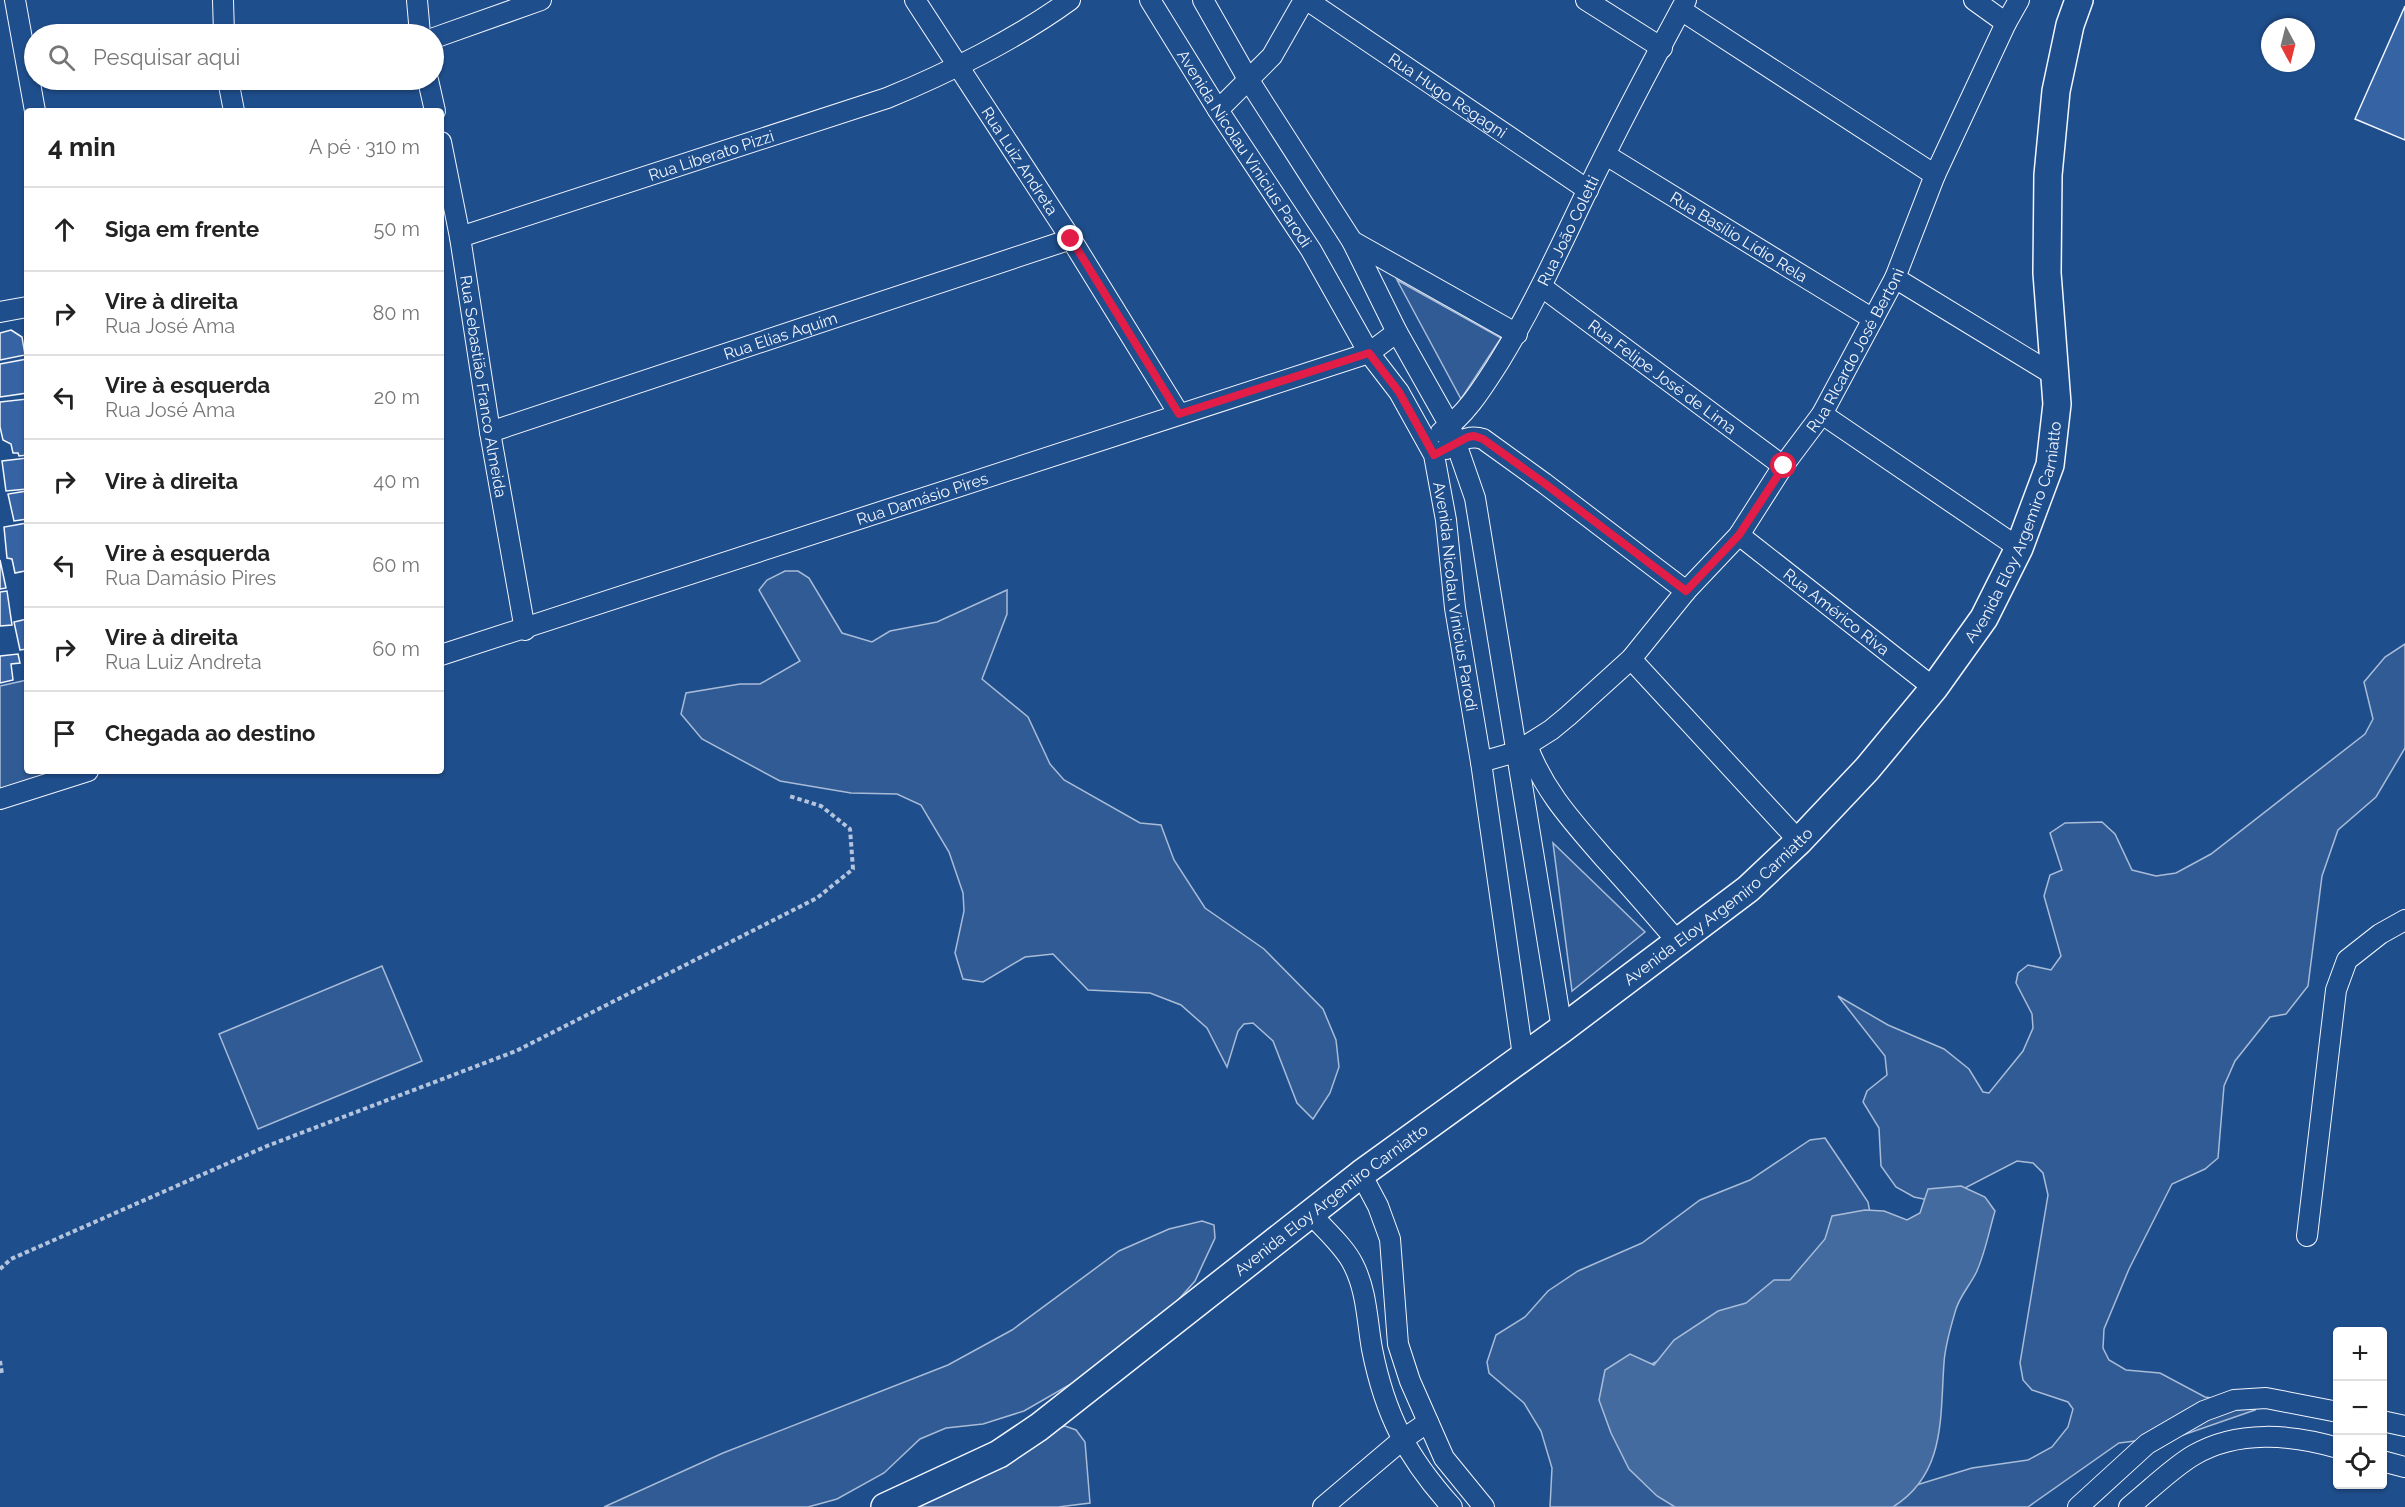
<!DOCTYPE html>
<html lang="pt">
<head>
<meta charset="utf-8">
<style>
  body { margin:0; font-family:Raleway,sans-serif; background:#f2f2f2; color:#222 }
  .controls { position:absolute; right:18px; bottom:18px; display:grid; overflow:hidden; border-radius:6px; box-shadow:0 2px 4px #0004 }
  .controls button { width:54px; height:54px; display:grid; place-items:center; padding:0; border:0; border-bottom:2px solid #e0e0e0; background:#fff; color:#222; font:30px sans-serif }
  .compass { position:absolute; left:2261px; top:18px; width:54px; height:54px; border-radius:50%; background:#fff; box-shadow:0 2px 4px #0004; rotate:173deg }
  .stop { position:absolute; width:18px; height:18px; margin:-14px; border:4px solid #e11d48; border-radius:50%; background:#fff }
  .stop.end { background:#e11d48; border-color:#fff; box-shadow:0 2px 6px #0008 }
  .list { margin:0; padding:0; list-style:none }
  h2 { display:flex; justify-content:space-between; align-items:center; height:78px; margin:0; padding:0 24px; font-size:26px }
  h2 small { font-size:20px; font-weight:400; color:#767676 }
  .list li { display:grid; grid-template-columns:39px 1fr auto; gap:18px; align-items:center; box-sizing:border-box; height:84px; padding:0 24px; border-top:2px solid #e0e0e0 }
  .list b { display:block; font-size:22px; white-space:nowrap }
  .list p { margin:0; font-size:20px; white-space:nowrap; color:#767676 }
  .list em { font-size:20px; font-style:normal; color:#767676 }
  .icon { flex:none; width:33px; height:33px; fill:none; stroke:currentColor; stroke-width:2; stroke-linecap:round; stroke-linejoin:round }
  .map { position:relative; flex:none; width:2405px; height:1507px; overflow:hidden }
  .search { position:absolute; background:#fff; box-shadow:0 2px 4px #0004; left:24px; top:24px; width:420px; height:66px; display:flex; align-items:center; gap:15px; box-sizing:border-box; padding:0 21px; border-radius:33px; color:#767676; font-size:22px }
  .panel { position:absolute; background:#fff; box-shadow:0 2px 4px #0004; left:24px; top:108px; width:420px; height:666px; border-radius:6px }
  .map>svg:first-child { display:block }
  .built { fill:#305b95; stroke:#a8bbd7; stroke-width:1.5 }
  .water { fill:#446ba0; stroke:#a8bbd7; stroke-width:1.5 }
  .building { fill:#3563a3; stroke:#f2f6ff; stroke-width:1.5 }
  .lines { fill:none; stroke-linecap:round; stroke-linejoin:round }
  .street-casing { stroke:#f2f6ff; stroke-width:22 }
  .secondary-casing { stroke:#f2f6ff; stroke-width:30 }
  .path { stroke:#b3c4dc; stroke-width:4; stroke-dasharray:4.5 3; stroke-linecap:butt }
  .street { stroke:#1f4e8c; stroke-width:20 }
  .secondary { stroke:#1f4e8c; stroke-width:27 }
  .route { stroke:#e11d48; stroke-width:8 }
  .labels { text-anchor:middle; stroke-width:4.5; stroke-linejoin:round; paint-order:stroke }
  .street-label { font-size:16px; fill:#f2f6ff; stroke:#1f4e8c }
</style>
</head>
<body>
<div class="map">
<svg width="2405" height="1507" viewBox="0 0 2405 1507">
  <rect width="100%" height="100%" fill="#1f4e8c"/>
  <g class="built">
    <path d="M1397 280 1501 338 1461 399Z"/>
    <path d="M785 571H798L809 578 842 633 872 642 890 631 937 622 1007 590V614L982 679 1028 717 1050 764 1064 780 1140 823 1161 825 1174 860 1205 908 1264 949 1323 1009 1336 1040 1339 1067 1330 1093 1313 1119 1297 1103 1273 1041 1253 1023 1244 1024 1238 1031 1227 1067 1207 1028 1181 1005 1150 993 1088 990 1053 954 1025 957 983 982 963 979 955 953 964 911 963 893 949 852 921 805 897 794 851 793 780 781 702 739 681 714 686 693 740 684H760L800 661 759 590 767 580Z"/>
    <path d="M2405 644V748L2376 797 2338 830 2322 876 2308 986 2286 1014 2270 1017 2235 1061 2224 1086 2218 1158 2205 1169 2172 1184 2129 1269 2104 1329 2103 1348 2109 1360 2126 1370 2160 1373 2205 1397 2252 1404 2255 1410 2183 1435 2119 1443 2028 1507H1874L1910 1487 1972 1468 2028 1460 2052 1447 2068 1427 2073 1409 2068 1402 2032 1390 2023 1380 2020 1363 2048 1195 2043 1173 2033 1163 2017 1161 1938 1202 1914 1197 1896 1187 1881 1166 1879 1128 1863 1102 1867 1091 1887 1075 1885 1056 1838 996 1888 1025 1944 1049 1969 1069 1983 1092 1989 1093 2023 1051 2033 1028 2032 1014 2016 983 2018 973 2028 965 2051 970 2061 956 2044 896 2050 875 2062 870 2050 833 2065 823 2102 822 2115 834 2132 870 2156 876 2176 873 2211 854 2365 734 2373 719 2364 682 2385 657Z"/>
    <path d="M27 680V771H75L0 798V686Z"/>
    <path d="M1553 843 1645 932 1572 991Z"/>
    <path d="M382 966 422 1061 258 1129 219 1034Z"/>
    <path d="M1825 1138 1868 1202 1871 1218 1868 1230 1687 1346 1642 1369 1766 1507H1550L1552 1468 1541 1431 1524 1403 1489 1373 1487 1362 1496 1335 1525 1317 1548 1291 1578 1271 1642 1243 1700 1200 1750 1180 1810 1140Z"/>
    <path d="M1202 1221 1214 1225 1215 1238 1195 1281 1155 1326 1111 1361 1024 1411 983 1424 946 1428 920 1439 884 1473 837 1499 808 1507H604L723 1453 948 1365 1012 1330 1119 1251 1169 1229Z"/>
    <path d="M1065 1426 1076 1430 1085 1442 1090 1503 1058 1507H874L1025 1439Z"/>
  </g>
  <path class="water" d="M1961 1186 1985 1197 1995 1211C1989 1231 1985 1254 1976 1273 1970 1285 1960 1296 1956 1309 1951 1326 1945 1345 1944 1363 1940 1417 1946 1474 1893 1507H1675L1657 1496 1629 1469 1611 1433 1599 1400 1605 1370 1630 1354 1654 1365 1674 1340 1718 1311 1746 1303 1774 1280H1790L1825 1239 1832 1216 1865 1210 1884 1211 1907 1220 1920 1213 1928 1189Z"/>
  <g class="building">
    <path d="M2405 6V140L2355 119Z"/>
    <path d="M11 330 22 337 25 355 0 360V333Z"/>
    <path d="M27 359V393L0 397V364Z"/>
    <path d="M27 399V455L19 456 18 453H13L11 444 3 440 0 427V402Z"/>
    <path d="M27 458V489L6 491 2 461Z"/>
    <path d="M27 491V519L14 521 8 494Z"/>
    <path d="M27 523V579L25 571 15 573 12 559 7 558 4 527Z"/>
    <path d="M0 560 6 588 0 589Z"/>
    <path d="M7 591 12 625 0 626V592Z"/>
    <path d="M27 619V649L20 650 14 622Z"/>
    <path d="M18 654 20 663 11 664 13 680 0 683V656Z"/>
  </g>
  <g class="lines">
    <g class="street-casing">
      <g id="street">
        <path d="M15 0 35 111"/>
        <path d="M223 0 224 34"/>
        <path d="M417 0 420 34"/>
        <path id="s1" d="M915 0 1071 239 1179 414"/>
        <path id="s2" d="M1150 0 1218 110 1311 250 1369 353 1399 392 1434 455 1446 520 1455 608 1481 762 1523 1056"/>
        <path d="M1203 0 1248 79 1352 241 1397 332 1450 426 1475 498 1562 1029"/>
        <path id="s3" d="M1307 0 1588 190"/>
        <path d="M1586 0 1662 48"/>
        <path d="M1974 0 2006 23"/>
        <path d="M1681 10 1935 175"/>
        <path d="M434 38 541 0"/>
        <path d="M228 80 234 111"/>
        <path d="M428 80 435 111"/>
        <path d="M1218 110 1272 56 1304 0"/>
        <path id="s4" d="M441 142 460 237 490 432 525 630"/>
        <path id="s5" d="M1606 155 1873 319"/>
        <path id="s6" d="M460 237 887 98C948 73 1018 38 1070 0"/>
        <path d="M1352 241 1517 334"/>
        <path d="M1895 278 2054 375"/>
        <path id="s7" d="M1542 287 1783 466"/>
        <path d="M0 312 27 307"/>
        <path d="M1822 414 2019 548"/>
        <path id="s8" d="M490 432 1071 239"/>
        <path id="s9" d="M1441 432C1466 415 1483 387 1499 362 1533 307 1559 249 1587 191 1618 127 1652 63 1686 0"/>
        <path d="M1446 449C1459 442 1468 434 1483 439L1544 483 1686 591"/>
        <path id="s10" d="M1739 535 1934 688"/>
        <path id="s11" d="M441 655 1369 353 1397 332"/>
        <path d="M1631 659 1799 841"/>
        <path d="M1527 745C1543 790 1573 822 1604 858 1629 885 1653 913 1677 941"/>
        <path id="s12" d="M1481 762 1516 752 1551 730 1568 716 1631 659 1686 591 1739 535 1783 466 1822 414 1895 278 1935 175 2006 23 2019 0"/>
        <path d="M0 799 88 771"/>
        <path d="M1361 1174 1378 1206 1390 1239 1398 1344 1410 1381 1444 1458 1484 1507"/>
        <path d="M1312 1215C1325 1230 1344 1246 1353 1264 1367 1291 1367 1321 1372 1349 1385 1415 1407 1457 1452 1507"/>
        <path d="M2307 1236 2336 990 2347 960 2380 934 2405 920"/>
        <path d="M2382 1421 2405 1426"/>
        <path d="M2382 1461 2405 1467"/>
        <path d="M1323 1507 1402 1440 1428 1422"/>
        <path d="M2078 1507 2147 1444 2204 1411 2234 1400 2266 1398 2338 1412"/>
        <path d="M2129 1507C2149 1491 2173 1467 2194 1455 2237 1430 2291 1434 2338 1448"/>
      </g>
    </g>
    <g class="secondary-casing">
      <g id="secondary">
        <path id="s13" d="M885 1507 999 1454 1039 1427 1361 1174 1562 1029 1748 889 1799 841 1867 769 1934 688 1984 618 2019 548 2050 465 2057 404 2047 273 2048 175 2056 91 2070 25 2079 0"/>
      </g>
    </g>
    <g class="path">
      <path d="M0 1269 11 1259 267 1146 516 1051 817 898 853 869 850 829 821 806 789 796"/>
      <path d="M0 1361 2 1374"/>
    </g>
    <use href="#street" class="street"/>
    <use href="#secondary" class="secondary"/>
  </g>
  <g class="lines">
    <path class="route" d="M1071 239 1179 414 1369 353 1399 392 1434 455 1468 437 1474 436 1483 439 1544 483 1686 591 1739 535 1784 466"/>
  </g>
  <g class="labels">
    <g class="street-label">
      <text dy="6" stroke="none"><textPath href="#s3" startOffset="170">Rua Hugo Regagni</textPath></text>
      <text dy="6" stroke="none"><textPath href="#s2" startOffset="176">Avenida Nicolau Vinicius Parodi</textPath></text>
      <text dy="6" stroke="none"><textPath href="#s6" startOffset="264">Rua Liberato Pizzi</textPath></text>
      <text dy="6" stroke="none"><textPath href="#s1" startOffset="192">Rua Luiz Andreta</textPath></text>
      <text dy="6" stroke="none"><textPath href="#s9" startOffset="240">Rua João Coletti</textPath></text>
      <text dy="6" stroke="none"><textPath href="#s5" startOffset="156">Rua Basílio Lídio Rela</textPath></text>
      <text dy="6" stroke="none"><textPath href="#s8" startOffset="306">Rua Elias Aquim</textPath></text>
      <text dy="6" stroke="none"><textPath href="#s12" startOffset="568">Rua RIcardo José Bertoni</textPath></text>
      <text dy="6" stroke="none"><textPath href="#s7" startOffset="150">Rua Felipe José de Lima</textPath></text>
      <text dy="6" stroke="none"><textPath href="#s4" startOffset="248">Rua Sebastião Franco Almeida</textPath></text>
      <text dy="6" stroke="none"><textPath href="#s11" startOffset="506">Rua Damásio Pires</textPath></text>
      <text dy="6" stroke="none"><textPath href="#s13" startOffset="1516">Avenida Eloy Argemiro Carniatto</textPath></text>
      <text dy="6" stroke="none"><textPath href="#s2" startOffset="680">Avenida Nicolau Vinicius Parodi</textPath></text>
      <text dy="6" stroke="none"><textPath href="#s10" startOffset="124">Rua Américo Riva</textPath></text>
      <text dy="6" stroke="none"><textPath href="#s13" startOffset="1030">Avenida Eloy Argemiro Carniatto</textPath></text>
      <text dy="6" stroke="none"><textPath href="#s13" startOffset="544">Avenida Eloy Argemiro Carniatto</textPath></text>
    </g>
  </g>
</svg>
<div class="controls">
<button>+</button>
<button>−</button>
<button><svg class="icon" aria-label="locate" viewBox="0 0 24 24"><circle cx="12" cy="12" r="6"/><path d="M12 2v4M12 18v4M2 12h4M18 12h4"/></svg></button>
</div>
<svg class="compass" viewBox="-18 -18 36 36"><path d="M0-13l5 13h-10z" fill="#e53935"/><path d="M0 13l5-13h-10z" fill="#767676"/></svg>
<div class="stop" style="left:1784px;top:466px"></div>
<div class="stop end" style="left:1071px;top:239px"></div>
<div class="search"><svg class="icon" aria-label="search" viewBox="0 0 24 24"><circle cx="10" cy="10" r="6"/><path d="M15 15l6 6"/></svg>Pesquisar aqui</div>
<section class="panel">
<h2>4 min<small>A pé · 310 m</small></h2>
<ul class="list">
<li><svg class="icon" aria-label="ahead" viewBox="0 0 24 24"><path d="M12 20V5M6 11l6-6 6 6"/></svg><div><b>Siga em frente</b></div><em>50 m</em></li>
<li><svg class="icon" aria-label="right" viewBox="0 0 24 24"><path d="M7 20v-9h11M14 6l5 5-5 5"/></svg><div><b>Vire à direita</b><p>Rua José Ama</p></div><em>80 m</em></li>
<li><svg class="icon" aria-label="left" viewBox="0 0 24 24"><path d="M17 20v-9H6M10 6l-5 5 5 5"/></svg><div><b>Vire à esquerda</b><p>Rua José Ama</p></div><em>20 m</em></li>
<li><svg class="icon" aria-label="right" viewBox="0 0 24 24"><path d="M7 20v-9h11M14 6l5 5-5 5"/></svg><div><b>Vire à direita</b></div><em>40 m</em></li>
<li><svg class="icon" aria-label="left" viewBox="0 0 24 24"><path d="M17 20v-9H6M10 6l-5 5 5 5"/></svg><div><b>Vire à esquerda</b><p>Rua Damásio Pires</p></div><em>60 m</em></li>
<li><svg class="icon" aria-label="right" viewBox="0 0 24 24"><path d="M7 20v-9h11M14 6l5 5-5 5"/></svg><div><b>Vire à direita</b><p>Rua Luiz Andreta</p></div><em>60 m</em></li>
<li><svg class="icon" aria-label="arrive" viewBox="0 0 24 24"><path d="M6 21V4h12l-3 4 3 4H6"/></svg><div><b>Chegada ao destino</b></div></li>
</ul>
</section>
</div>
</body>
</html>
